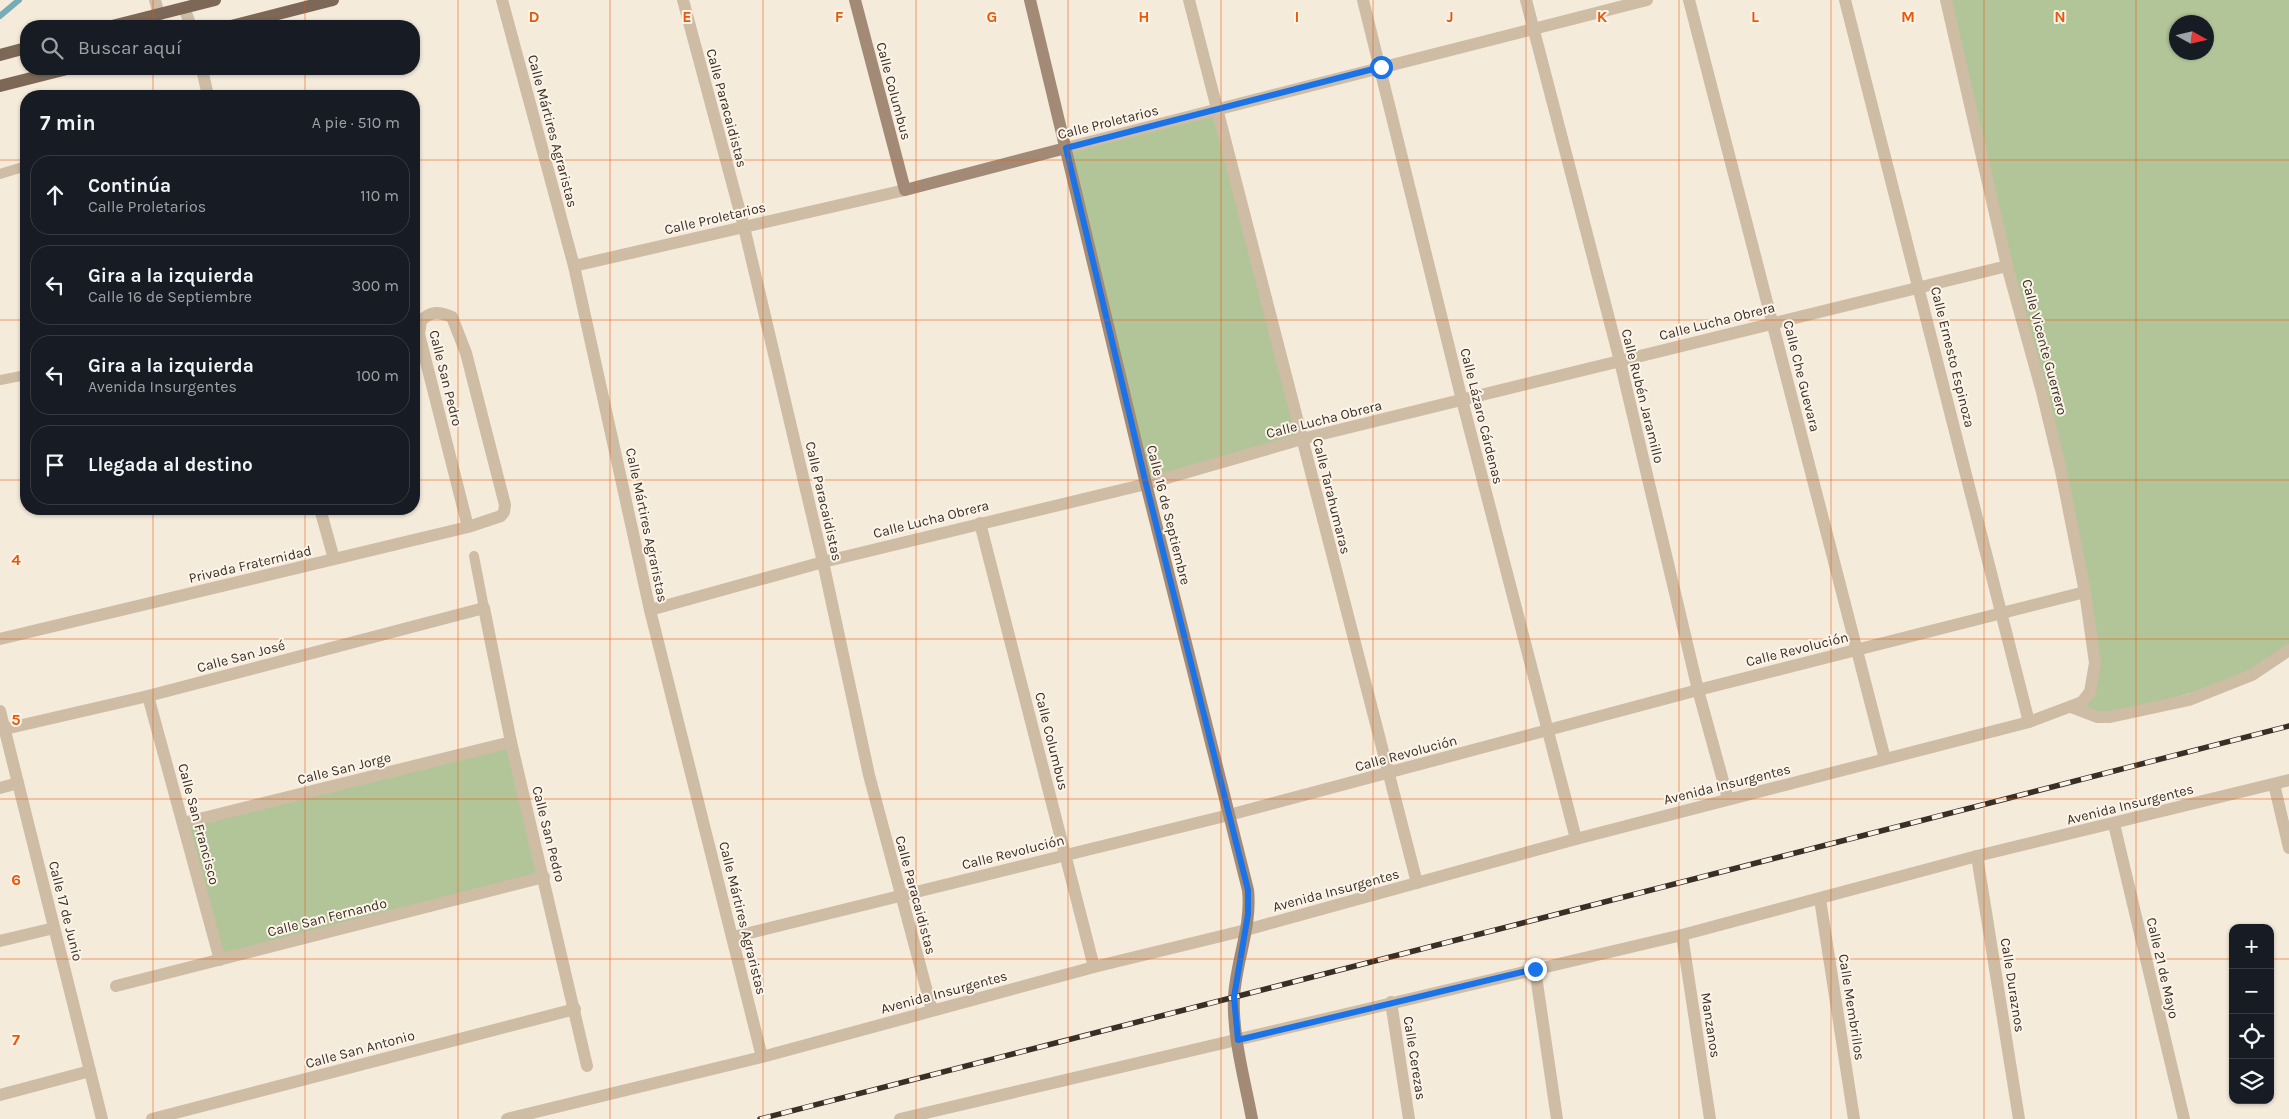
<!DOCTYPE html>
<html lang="es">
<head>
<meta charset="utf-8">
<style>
  body { margin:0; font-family:Karla,sans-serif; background:#242831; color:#f1f3f6 }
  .controls { position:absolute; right:15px; bottom:15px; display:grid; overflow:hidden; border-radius:10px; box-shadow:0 1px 4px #0004 }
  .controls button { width:45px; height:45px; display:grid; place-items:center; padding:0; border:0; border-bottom:1px solid #363941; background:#171b24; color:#f1f3f6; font:25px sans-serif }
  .compass { position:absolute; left:2169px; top:15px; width:45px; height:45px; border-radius:50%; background:#171b24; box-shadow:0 1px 4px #0004; rotate:98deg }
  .stop { position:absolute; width:15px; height:15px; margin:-11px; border:4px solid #1a73e8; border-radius:50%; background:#fff }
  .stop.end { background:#1a73e8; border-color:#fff; box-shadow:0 1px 5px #0008 }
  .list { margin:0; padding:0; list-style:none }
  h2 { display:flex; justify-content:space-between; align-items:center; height:65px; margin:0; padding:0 20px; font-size:21px }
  h2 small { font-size:16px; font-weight:400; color:#9ea1a6 }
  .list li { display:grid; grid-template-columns:32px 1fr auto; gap:15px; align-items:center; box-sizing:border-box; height:80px; margin:0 10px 10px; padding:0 10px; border:1px solid #363941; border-radius:20px }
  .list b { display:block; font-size:19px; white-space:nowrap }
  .list p { margin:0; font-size:16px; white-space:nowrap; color:#9ea1a6 }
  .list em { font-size:16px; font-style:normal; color:#9ea1a6 }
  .icon { flex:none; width:28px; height:28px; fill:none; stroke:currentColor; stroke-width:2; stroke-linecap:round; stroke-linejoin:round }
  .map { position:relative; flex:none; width:2289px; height:1119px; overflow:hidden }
  .search { position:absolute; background:#171b24; box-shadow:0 1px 4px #0004; left:20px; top:20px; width:400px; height:55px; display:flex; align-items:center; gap:12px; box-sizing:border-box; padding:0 18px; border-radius:20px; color:#9ea1a6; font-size:19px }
  .panel { position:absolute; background:#171b24; box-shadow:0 1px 4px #0004; left:20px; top:90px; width:400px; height:425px; border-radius:20px }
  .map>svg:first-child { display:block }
  .green { fill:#b2c599; fill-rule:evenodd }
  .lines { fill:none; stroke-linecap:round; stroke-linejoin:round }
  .stream { stroke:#76acb5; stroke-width:6 }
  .lane { stroke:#cebca5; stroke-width:10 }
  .street { stroke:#cebca5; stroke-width:12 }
  .secondary { stroke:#a28a76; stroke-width:12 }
  .primary { stroke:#7d6756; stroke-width:12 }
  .rail-casing { stroke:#392f27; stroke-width:5.5 }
  .rail { stroke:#fcf4e8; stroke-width:4; stroke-dasharray:11; stroke-linecap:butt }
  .route { stroke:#1a73e8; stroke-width:6 }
  .grid { fill:none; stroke:#e8590c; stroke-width:1; stroke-opacity:0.55 }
  .labels { text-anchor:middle; stroke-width:4; stroke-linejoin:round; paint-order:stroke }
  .street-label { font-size:14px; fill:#392f27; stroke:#fcf4e8 }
  .grid-label { font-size:16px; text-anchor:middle; font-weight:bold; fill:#e8590c; stroke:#fcf4e8; stroke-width:4; stroke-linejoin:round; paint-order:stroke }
</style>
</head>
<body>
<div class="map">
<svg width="2289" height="1119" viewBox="0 0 2289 1119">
  <rect width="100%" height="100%" fill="#f5ebdb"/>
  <g class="green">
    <path d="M1946 0H2289V650L2252 675 2110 717 2071 707 2094 679 2085 592ZM2176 22H2206V52H2176Z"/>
    <path d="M1216 110 1302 439 1146 484 1066 148Z"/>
    <path d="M511 742 544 877 220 960 183 823Z"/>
  </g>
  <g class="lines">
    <path class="stream" d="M0 16 19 0"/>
    <g class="lane">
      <path d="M0 174 26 166"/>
      <path d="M0 380 26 375"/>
      <path d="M474 556 484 608"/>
    </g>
    <g class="street">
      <path d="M155 0 159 15"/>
      <path d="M502 0 574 266 650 610 762 1057"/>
      <path d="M683 0 744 227 823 562 869 775 932 1010"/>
      <path d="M1189 0 1417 883"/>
      <path d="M1363 0 1462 400 1576 839"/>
      <path d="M1526 0 1620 361 1698 690 1728 799"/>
      <path d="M1689 0 1885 759"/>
      <path d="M1845 0 2029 722"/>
      <path d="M184 8 191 26"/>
      <path d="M202 69 208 96"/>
      <path d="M1066 148 1647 0"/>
      <path d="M574 266 905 190"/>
      <path d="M320 509 334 559"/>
      <path d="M980 523 1094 967"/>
      <path d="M650 610 823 562 1146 484 1302 439 2007 266"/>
      <path d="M0 639 468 527 501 516 504 512 505 505 466 353 452 317C440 312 431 310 421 321L419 334 468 527"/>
      <path d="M148 696 220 960"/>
      <path d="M2071 707 2097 717H2110L2189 700 2252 675 2289 650"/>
      <path d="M0 711 102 1119"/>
      <path d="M5 729 148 696 484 608 511 742 587 1066"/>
      <path d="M2274 784 2289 848"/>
      <path d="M0 788 18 783"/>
      <path d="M183 823 511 742"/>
      <path d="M2114 824 2184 1119"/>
      <path d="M1977 856 2019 1119"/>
      <path d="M1820 899 1854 1119"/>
      <path d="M1682 935 1710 1119"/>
      <path d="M733 937 1229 815 1698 690 2085 592"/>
      <path d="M0 941 54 928"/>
      <path d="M1535 969 1557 1119"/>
      <path d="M116 986 544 877"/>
      <path d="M1391 1002 1409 1119"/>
      <path d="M0 1095 90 1071"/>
      <path d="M152 1119 575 1009"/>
      <path d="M507 1119 762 1057 1094 967 1246 930 1576 839 2029 722 2082 702 2090 692 2095 663 2085 592 2061 471 2042 392 2007 266 1946 0"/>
      <path d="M900 1119 1682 935 1977 856 2289 780"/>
    </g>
    <g class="secondary">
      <path d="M855 0 905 190 1066 148"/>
      <path d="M1030 0 1146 484 1248 890C1252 926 1236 961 1234 997 1232 1035 1245 1081 1252 1119"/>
    </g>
    <g class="primary">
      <path d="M112 26 215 0"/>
      <path d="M231 26 333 0"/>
      <path d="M0 55 26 48"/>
      <path d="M0 86 67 69"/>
    </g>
    <g class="rail-casing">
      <path id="rail" d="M760 1119 2289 726"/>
    </g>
    <use href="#rail" class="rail"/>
  </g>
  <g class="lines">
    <path class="route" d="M1381 67 1066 148 1146 484 1248 890V914L1234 997 1238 1040 1535 969"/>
  </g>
  <path class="grid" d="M153 0V26M305 0V26M458 0V1119M610 0V1119M763 0V1119M916 0V1119M1068 0V1119M1221 0V1119M1373 0V1119M1526 0V1119M1679 0V1119M1831 0V1119M1984 0V1119M2136 0V1119M153 69V96M305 69V96M0 160H26M414 160H2289M0 320H26M414 320H2289M0 480H26M414 480H2289M153 509V1119M305 509V1119M0 639H2289M0 799H2289M0 959H2233M2270 959H2289"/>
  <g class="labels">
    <g class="street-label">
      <text transform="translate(894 91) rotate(75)" y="5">Calle Columbus</text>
      <text transform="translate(727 108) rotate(75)" y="5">Calle Paracaidistas</text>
      <text transform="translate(1108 122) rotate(-14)" y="5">Calle Proletarios</text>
      <text transform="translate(553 131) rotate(75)" y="5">Calle Mártires Agraristas</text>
      <text transform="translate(715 218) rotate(-13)" y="5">Calle Proletarios</text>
      <text transform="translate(1717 321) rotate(-14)" y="5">Calle Lucha Obrera</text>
      <text transform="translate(2045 347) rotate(75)" y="5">Calle Vicente Guerrero</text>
      <text transform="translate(1953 357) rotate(76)" y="5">Calle Ernesto Espinoza</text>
      <text transform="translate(1802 376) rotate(76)" y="5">Calle Che Guevara</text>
      <text transform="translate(446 378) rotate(76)" y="5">Calle San Pedro</text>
      <text transform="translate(1643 396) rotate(76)" y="5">Calle Rubén Jaramillo</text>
      <text transform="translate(1482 416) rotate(76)" y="5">Calle Lázaro Cárdenas</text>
      <text transform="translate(1324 419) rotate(-14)" y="5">Calle Lucha Obrera</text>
      <text transform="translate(1332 496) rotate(76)" y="5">Calle Tarahumaras</text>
      <text transform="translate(824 501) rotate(77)" y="5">Calle Paracaidistas</text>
      <text transform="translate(1169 515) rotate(76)" y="5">Calle 16 de Septiembre</text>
      <text transform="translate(931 519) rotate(-14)" y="5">Calle Lucha Obrera</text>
      <text transform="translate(647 525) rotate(78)" y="5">Calle Mártires Agraristas</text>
      <text transform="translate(250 564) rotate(-13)" y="5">Privada Fraternidad</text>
      <text transform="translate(1797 649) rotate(-14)" y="5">Calle Revolución</text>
      <text transform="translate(241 656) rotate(-15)" y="5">Calle San José</text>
      <text transform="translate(1052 741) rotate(76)" y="5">Calle Columbus</text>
      <text transform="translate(1406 753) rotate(-15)" y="5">Calle Revolución</text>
      <text transform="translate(344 768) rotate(-14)" y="5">Calle San Jorge</text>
      <text transform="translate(1727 784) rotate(-14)" y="5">Avenida Insurgentes</text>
      <text transform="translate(2130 804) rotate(-14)" y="5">Avenida Insurgentes</text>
      <text transform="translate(199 824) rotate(75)" y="5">Calle San Francisco</text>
      <text transform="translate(549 834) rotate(76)" y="5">Calle San Pedro</text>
      <text transform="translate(1013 852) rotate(-14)" y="5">Calle Revolución</text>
      <text transform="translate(1336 890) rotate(-15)" y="5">Avenida Insurgentes</text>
      <text transform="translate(916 895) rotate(75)" y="5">Calle Paracaidistas</text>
      <text transform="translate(66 911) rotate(76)" y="5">Calle 17 de Junio</text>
      <text transform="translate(327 917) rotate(-14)" y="5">Calle San Fernando</text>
      <text transform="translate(743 918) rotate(76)" y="5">Calle Mártires Agraristas</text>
      <text transform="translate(2163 968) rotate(77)" y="5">Calle 21 de Mayo</text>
      <text transform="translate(2013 985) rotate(81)" y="5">Calle Duraznos</text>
      <text transform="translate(944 992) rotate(-15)" y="5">Avenida Insurgentes</text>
      <text transform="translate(1852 1007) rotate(81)" y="5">Calle Membrillos</text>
      <text transform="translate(1711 1025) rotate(81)" y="5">Manzanos</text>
      <text transform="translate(360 1049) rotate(-15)" y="5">Calle San Antonio</text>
      <text transform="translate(1415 1058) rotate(81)" y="5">Calle Cerezas</text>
    </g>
  </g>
  <g class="grid-label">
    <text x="534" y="22">D</text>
    <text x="687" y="22">E</text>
    <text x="839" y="22">F</text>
    <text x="992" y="22">G</text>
    <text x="1144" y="22">H</text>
    <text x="1297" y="22">I</text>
    <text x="1450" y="22">J</text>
    <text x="1602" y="22">K</text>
    <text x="1755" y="22">L</text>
    <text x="1908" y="22">M</text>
    <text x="2060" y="22">N</text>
    <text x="16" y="565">4</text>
    <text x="16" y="725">5</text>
    <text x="16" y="885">6</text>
    <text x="16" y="1045">7</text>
  </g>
</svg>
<div class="controls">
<button>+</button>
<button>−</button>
<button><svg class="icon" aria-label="locate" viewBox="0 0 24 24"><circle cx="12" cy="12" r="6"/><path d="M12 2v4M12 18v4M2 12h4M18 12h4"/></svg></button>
<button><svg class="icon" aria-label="layers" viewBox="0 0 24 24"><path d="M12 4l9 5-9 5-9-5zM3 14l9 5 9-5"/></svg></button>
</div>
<svg class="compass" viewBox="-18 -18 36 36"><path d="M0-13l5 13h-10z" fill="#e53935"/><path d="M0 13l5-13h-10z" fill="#9ea1a6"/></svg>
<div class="stop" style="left:1381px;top:67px"></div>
<div class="stop end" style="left:1535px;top:969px"></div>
<div class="search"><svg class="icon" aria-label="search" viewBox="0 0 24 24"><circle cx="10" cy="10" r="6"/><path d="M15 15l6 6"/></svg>Buscar aquí</div>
<section class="panel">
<h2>7 min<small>A pie · 510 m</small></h2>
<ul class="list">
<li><svg class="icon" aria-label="ahead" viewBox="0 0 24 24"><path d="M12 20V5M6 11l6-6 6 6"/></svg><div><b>Continúa</b><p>Calle Proletarios</p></div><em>110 m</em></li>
<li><svg class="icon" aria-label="left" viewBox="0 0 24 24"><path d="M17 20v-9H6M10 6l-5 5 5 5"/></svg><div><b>Gira a la izquierda</b><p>Calle 16 de Septiembre</p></div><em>300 m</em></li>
<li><svg class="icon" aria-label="left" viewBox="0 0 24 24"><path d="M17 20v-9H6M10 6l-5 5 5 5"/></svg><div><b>Gira a la izquierda</b><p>Avenida Insurgentes</p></div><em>100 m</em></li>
<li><svg class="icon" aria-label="arrive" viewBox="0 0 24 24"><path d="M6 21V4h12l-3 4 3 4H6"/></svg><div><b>Llegada al destino</b></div></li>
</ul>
</section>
</div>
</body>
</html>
